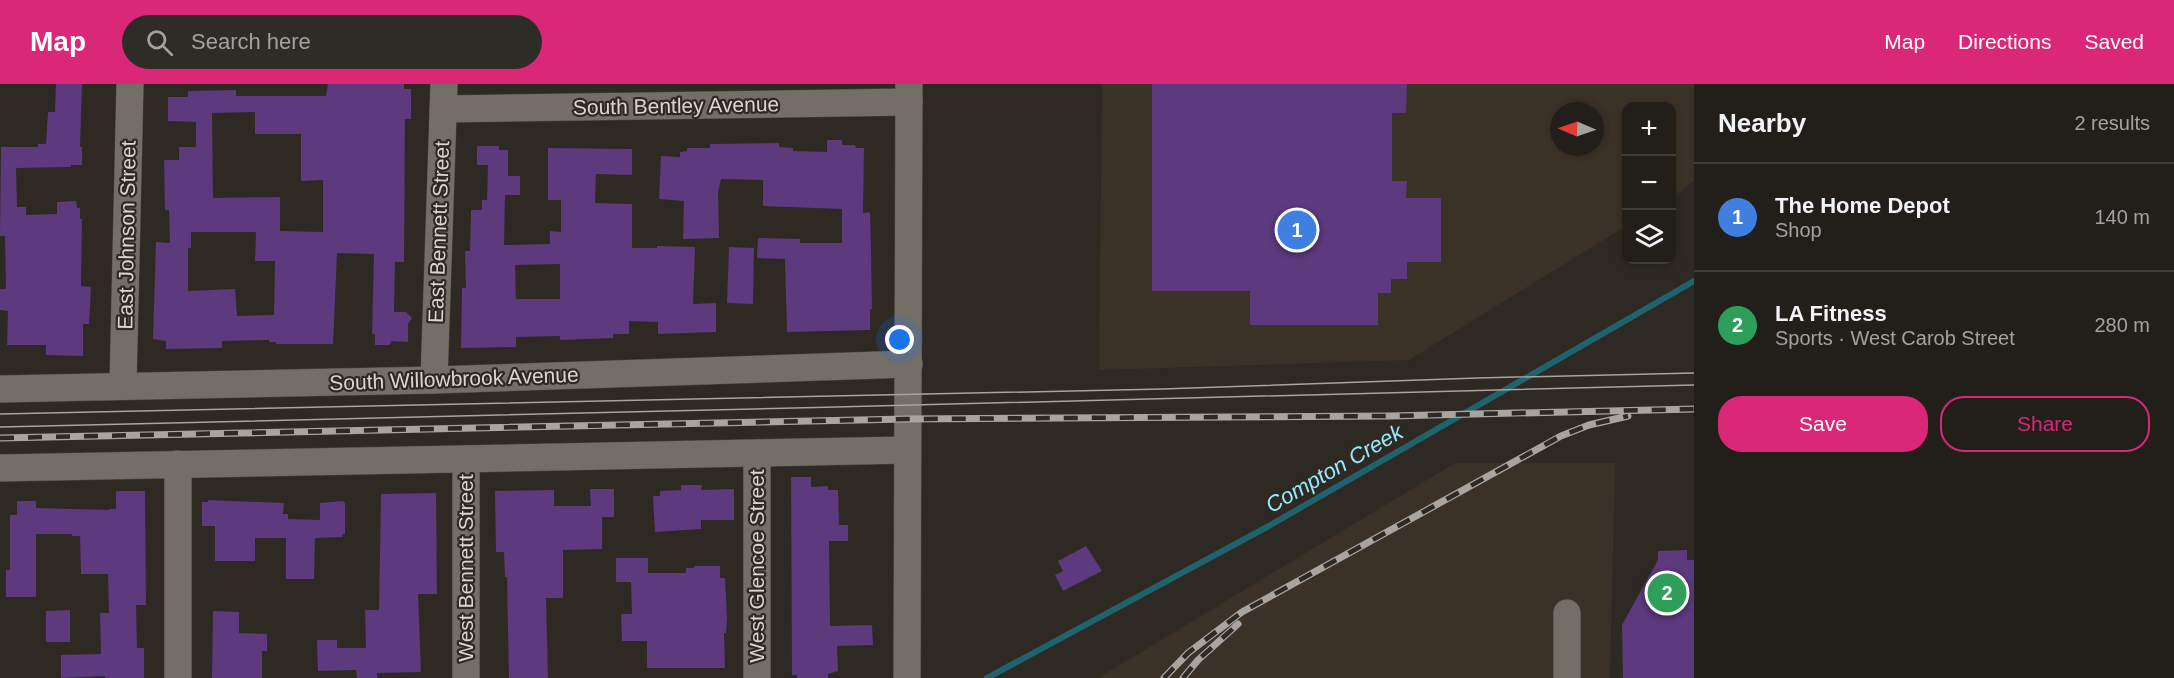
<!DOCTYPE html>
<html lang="en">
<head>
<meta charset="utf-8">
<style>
  body { margin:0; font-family:Arial,sans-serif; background:#2e2c27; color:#f1f3f6 }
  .controls { position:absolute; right:18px; top:18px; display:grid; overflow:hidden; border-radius:12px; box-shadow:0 3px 9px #0003 }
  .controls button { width:54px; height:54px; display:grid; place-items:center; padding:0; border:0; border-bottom:2px solid #3f3d39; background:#221f1a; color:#f1f3f6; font:30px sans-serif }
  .compass { position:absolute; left:1550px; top:18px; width:54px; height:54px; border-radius:50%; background:#221f1a; box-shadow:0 3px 9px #0003; rotate:272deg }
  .you { position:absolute; left:900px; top:256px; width:21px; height:21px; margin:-15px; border:4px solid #fff; border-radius:50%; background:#1a73e8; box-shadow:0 0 0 9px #1a73e833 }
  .badge { display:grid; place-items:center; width:39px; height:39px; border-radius:50%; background:#db2777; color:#fff; font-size:20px; font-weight:700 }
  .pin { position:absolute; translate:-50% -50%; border:3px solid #fff; box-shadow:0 2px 6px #0006 }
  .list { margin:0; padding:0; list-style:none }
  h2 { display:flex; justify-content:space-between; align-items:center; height:78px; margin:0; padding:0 24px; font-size:26px }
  h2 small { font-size:20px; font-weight:400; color:#a2a2a2 }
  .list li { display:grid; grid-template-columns:39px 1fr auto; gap:18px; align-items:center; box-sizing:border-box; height:108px; padding:0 24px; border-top:2px solid #3f3d39 }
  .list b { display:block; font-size:22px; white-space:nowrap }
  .list p { margin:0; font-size:20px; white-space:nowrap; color:#a2a2a2 }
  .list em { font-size:20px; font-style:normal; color:#a2a2a2 }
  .actions { display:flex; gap:12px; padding:18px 24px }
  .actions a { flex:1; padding:14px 0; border:2px solid #db2777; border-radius:24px; text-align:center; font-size:21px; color:#db2777 }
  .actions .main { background:#db2777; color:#fff }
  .icon { flex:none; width:33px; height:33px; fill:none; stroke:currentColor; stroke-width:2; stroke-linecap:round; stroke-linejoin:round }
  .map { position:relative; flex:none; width:1694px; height:594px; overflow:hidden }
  header { display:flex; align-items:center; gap:36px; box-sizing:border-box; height:84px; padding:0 30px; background:#db2777; color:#fff }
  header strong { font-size:28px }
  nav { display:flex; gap:33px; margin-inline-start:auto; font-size:21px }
  .search { width:420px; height:54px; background:#2e2c27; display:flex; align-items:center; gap:15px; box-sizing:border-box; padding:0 21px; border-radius:33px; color:#a2a2a2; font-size:22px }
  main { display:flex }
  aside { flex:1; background:#221f1a }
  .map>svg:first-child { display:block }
  .built { fill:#3a3226; fill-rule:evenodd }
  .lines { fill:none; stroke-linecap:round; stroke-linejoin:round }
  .stream { stroke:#1f636f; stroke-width:6 }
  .building { fill:#5d397d; fill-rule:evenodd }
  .minor-casing { stroke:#494540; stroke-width:28 }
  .minor { stroke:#736e66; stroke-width:27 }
  .tram { stroke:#a8a5a0; stroke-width:1.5 }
  .rail-casing { stroke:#a8a5a0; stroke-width:7 }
  .rail { stroke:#2e2923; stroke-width:4.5; stroke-dasharray:14; stroke-linecap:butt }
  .labels { text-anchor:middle; stroke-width:4.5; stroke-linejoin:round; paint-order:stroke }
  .street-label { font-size:21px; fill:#dad7d3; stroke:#2e2923 }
  .water-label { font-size:22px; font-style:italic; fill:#95ebfc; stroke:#2e2923 }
</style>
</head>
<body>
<header>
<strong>Map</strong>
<div class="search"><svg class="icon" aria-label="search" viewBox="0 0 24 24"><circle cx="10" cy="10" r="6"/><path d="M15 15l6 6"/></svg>Search here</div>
<nav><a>Map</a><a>Directions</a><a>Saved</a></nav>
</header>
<main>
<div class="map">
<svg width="1694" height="594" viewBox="0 0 1694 594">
  <rect width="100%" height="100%" fill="#2e2923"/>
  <g class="built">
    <path d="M1102 0H1694V97L1672 114V22H1626V142L1409 276 1099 286ZM1559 27H1595V63H1559Z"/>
    <path d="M1455 379H1615L1610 594H1098Z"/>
  </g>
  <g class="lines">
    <path class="stream" d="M987 594 1267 443 1694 197"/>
  </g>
  <g class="building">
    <path d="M56 0H82L80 63H82V81H71V83L16 84 17 123H26V131L57 130V118L76 117 77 124H80V135H82L81 202 91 203 89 240H83V272L46 271V261H7L8 227 0 226V205H6L5 152H0L1 63H38V60H46L48 28H55Z"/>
    <path d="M328 0H404V5H411V35H405L404 178H395L394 228H406L412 234 408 240V258L391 257 390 261H375V250H372L374 170 337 169 333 260H276V258H269V256L222 257V264L166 265V257L153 255 156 158 170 159 169 126H165L164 76H179V63H196V38L168 37V13H188V7L236 6V12H326ZM255 28V50H301V97L323 96V148L280 147V113L213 114 212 29ZM191 148H256L255 177H275L274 231 237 232 235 205 188 207V164H191Z"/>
    <path d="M1152 0H1407L1406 29H1392V97H1407L1406 114H1441V178H1407V195H1391V209H1378V241H1250V207H1152Z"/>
    <path d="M827 56H842V61H855L856 64H864L863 129 870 128 871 165 872 225H870V246L787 248 785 175 757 174 758 154 800 155V159H842V125L763 122V96L721 95 718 108 719 154 683 155 684 117 659 115 661 72 680 73V68L687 67V64H710V60L779 59V63L793 64V67L827 68Z"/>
    <path d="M477 62H499V66H508V92H520V111H505L504 161 550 160V147L561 148V116H548V64L632 65V91L596 90 595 119 632 120V164H657V162L695 163 693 220 716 219V248L658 250V238L629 237V250H613V254L560 256V252L516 253V263L461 264 462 204H466L465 167H470L471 126H482V116H487L488 81H477ZM560 180V215H516L515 181Z"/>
    <path d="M729 163 754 164 753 220 727 219Z"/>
    <path d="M791 393H811V403L828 402V406H838L839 441H848V457H829L830 542 872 541 873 561 837 562 838 587 828 590V594H797V591H792Z"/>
    <path d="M681 401H702L701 406 734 405V436H701V445L655 448 653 412H660V407L681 406Z"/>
    <path d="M590 405H614V433H602V465L563 466V514H546L548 594H509L507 493H505L504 468H496L495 407 554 406V422H591Z"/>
    <path d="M116 407H145L146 521H136L137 564H144V594H105V592L61 594V571L101 570 100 529H109L108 490H81L80 452H72V450H36V513H6V486H10V431H17V417H36V424L109 426V425H116Z"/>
    <path d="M436 409 437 510H418L421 588 377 589V594H357L356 586 318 587 317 556H337V564H366L365 526H379L381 410Z"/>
    <path d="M208 416 284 419 283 430H288V435L320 436V419L343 417 345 419V450H342L343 453 315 454 314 495H286V454H255V477H215V442H202V418H208Z"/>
    <path d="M1086 462 1102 487 1063 507 1055 491 1063 487 1058 477Z"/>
    <path d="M1687 466V476H1694V594H1623L1622 541 1658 476V467Z"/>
    <path d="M616 474H648V489H686V484H694V482H720V494H725L727 534 726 549H724L725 584H647V557H622L621 530H632L631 498H616Z"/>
    <path d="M70 526V558H46V527Z"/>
    <path d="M213 527 239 528V549L267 550V567H262V594H212Z"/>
  </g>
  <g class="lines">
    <g class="minor-casing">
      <g id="minor">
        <path d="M443 25 909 18"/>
        <path d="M434 296 444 0"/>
        <path d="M123 302 130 0"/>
        <path d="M0 305 434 296 909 280"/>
        <path d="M466 375V594"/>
        <path d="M0 384 907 366"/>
        <path d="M1567 529V594"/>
        <path d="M178 594V380"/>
        <path d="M757 594V369"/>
        <path d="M907 594 909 0"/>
      </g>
    </g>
    <use href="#minor" class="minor"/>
    <g class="tram">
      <path d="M0 330 1162 305 1477 294 1694 289"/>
      <path d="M0 343C565 330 1129 316 1694 301"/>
    </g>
    <g class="rail-casing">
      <g id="rail">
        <path d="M0 354 907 335 1390 332 1694 325"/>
        <path d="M1164 594 1188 569 1242 528 1561 352 1589 341 1628 332"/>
        <path d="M1183 594 1198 576 1238 540"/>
      </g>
    </g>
    <use href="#rail" class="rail"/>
  </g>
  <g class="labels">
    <g class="street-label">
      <text transform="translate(676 22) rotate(-1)" y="7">South Bentley Avenue</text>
      <text transform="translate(439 148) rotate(-88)" y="7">East Bennett Street</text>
      <text transform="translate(127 151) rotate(-89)" y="7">East Johnson Street</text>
      <text transform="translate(454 295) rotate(-2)" y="7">South Willowbrook Avenue</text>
      <text transform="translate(757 482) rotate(-90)" y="7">West Glencoe Street</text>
      <text transform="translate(466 484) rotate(-90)" y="7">West Bennett Street</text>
    </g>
    <g class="water-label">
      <text transform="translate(1334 384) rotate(-30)" y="8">Compton Creek</text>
    </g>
  </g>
</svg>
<div class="controls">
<button>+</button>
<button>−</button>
<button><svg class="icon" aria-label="layers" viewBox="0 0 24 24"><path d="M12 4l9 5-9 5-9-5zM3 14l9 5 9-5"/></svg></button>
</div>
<svg class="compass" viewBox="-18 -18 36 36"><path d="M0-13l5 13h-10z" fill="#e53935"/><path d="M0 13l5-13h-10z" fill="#a2a2a2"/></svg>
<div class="you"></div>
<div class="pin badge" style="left:1297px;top:146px;background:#3f7fe0">1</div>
<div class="pin badge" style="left:1667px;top:509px;background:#2e9e5b">2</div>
</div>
<aside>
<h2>Nearby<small>2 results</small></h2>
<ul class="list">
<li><span class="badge" style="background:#3f7fe0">1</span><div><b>The Home Depot</b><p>Shop</p></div><em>140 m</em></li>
<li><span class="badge" style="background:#2e9e5b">2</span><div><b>LA Fitness</b><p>Sports · West Carob Street</p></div><em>280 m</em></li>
</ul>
<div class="actions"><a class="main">Save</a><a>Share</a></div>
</aside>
</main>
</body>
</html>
